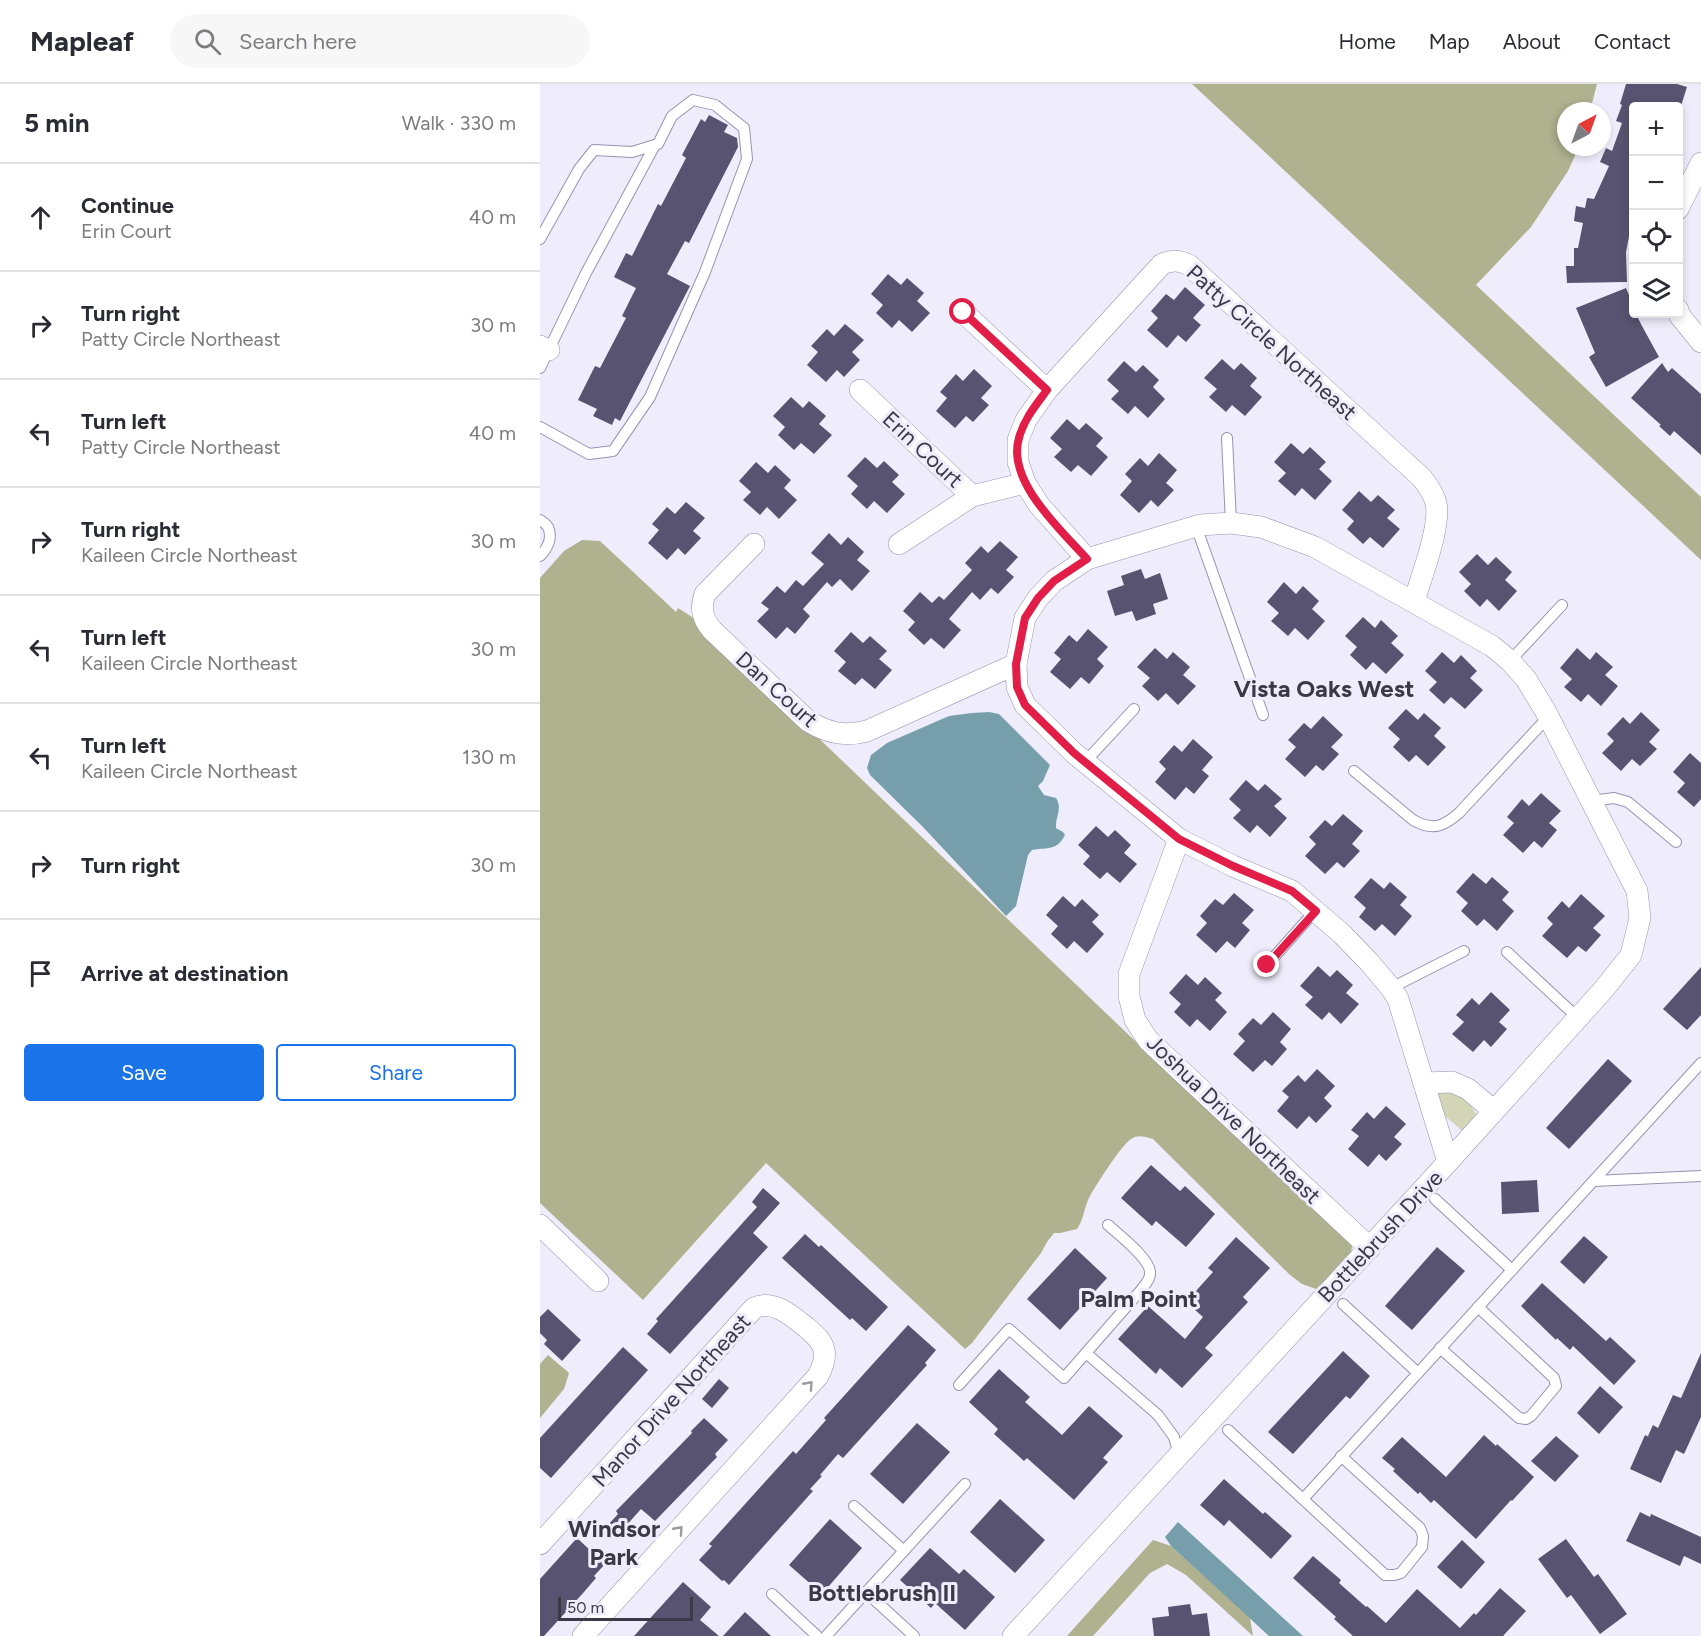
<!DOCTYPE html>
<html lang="en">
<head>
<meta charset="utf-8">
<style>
  body { margin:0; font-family:Figtree,sans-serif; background:#f7f7f7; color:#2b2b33 }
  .controls { position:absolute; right:18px; top:18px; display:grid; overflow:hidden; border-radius:6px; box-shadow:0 3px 9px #0003 }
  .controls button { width:54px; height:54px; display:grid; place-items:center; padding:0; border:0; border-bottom:2px solid #e1e1e2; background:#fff; color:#2b2b33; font:30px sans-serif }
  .compass { position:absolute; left:1017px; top:18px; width:54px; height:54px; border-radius:50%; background:#fff; box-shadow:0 3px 9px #0003; rotate:41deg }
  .scale { position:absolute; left:18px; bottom:15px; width:135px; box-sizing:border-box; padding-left:6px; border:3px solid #3b3946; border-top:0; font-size:16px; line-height:21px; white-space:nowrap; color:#3b3946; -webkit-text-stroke:4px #efedfb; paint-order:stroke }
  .stop { position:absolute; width:18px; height:18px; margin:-14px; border:4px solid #e11d48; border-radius:50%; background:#fff }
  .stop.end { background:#e11d48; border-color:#fff; box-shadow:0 2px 6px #0008 }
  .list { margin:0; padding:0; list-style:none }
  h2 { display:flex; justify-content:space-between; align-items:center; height:78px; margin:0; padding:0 24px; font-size:26px }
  h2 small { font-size:20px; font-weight:400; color:#7c7c81 }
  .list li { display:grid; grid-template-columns:39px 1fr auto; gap:18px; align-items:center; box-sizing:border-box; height:108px; padding:0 24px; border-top:2px solid #e1e1e2 }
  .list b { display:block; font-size:22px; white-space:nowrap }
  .list p { margin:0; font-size:20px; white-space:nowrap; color:#7c7c81 }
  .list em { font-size:20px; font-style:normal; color:#7c7c81 }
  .actions { display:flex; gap:12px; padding:18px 24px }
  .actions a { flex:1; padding:14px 0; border:2px solid #1a73e8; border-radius:6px; text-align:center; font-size:21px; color:#1a73e8 }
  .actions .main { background:#1a73e8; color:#fff }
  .icon { flex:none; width:33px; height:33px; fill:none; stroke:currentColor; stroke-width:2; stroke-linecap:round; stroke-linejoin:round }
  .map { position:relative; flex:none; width:1161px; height:1552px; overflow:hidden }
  header { display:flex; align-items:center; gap:36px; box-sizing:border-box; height:84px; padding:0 30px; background:#fff; border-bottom:2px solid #e1e1e2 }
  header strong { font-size:28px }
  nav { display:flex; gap:33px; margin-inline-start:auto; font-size:21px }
  .search { width:420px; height:54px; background:#f7f7f7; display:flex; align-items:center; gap:15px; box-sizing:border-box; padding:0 21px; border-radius:33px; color:#7c7c81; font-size:22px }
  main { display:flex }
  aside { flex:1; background:#fff }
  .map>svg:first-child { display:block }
  .green { fill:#d3d5b7 }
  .forest { fill:#afb18f }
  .water { fill:#769fab }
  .building { fill:#585370 }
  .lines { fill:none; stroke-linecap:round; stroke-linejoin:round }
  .service-casing { stroke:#9792b2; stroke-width:12 }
  .minor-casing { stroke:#9792b2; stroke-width:22 }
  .service { stroke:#fff; stroke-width:10 }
  .minor { stroke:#fff; stroke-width:21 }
  .oneway { stroke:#9d9ca2 }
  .route { stroke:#e11d48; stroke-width:8 }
  .labels { text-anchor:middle; stroke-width:6; stroke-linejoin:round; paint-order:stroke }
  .street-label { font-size:22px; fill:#3b3946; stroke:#efedfb }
  .neighbourhood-label { font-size:24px; font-weight:bold; fill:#3b3946; stroke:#efedfb }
</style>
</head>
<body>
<header>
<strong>Mapleaf</strong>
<div class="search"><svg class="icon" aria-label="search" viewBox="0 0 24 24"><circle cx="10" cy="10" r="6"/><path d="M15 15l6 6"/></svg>Search here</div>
<nav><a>Home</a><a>Map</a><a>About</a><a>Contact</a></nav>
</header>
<main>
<aside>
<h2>5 min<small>Walk · 330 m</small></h2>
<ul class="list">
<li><svg class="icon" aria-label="ahead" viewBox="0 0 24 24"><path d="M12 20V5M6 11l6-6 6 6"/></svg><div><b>Continue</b><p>Erin Court</p></div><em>40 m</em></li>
<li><svg class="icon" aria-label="right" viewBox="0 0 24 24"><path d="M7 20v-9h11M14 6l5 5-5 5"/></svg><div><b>Turn right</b><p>Patty Circle Northeast</p></div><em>30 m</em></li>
<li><svg class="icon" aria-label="left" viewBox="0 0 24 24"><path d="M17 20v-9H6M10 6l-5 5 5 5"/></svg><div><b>Turn left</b><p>Patty Circle Northeast</p></div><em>40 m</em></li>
<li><svg class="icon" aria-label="right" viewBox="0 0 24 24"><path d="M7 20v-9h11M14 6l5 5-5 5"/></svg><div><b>Turn right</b><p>Kaileen Circle Northeast</p></div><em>30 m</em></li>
<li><svg class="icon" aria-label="left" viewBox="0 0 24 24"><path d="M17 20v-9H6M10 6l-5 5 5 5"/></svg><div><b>Turn left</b><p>Kaileen Circle Northeast</p></div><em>30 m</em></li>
<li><svg class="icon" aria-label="left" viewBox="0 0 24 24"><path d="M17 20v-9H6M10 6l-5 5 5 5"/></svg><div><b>Turn left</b><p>Kaileen Circle Northeast</p></div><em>130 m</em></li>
<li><svg class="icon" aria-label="right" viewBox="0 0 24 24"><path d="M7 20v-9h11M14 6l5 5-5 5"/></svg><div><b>Turn right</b></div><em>30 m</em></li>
<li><svg class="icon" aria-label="arrive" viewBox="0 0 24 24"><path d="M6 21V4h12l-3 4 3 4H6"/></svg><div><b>Arrive at destination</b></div></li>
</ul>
<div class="actions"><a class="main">Save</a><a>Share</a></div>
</aside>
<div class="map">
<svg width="1161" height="1552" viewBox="0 0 1161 1552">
  <rect width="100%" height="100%" fill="#efedfb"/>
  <path class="green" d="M900 1005C915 1006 933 1020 938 1034L925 1049 899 1027 895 1015Z"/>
  <g class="forest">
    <path d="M652 0H1057L1050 27H1026V63H1039L1028 87 991 143 936 201 1161 413V476Z"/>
    <path d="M42 456 60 457 136 528 138 524 152 533 663 1022 806 1153 812 1162 811 1169 779 1206 762 1200 750 1191 613 1055C606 1053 598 1050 591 1055 581 1062 555 1102 549 1114 544 1124 544 1135 537 1145L520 1149H514L507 1158 501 1169 432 1259 425 1265 226 1079 103 1216 0 1119V494L24 467Z"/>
    <path d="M8 1271 29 1289 24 1305 0 1334V1280Z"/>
    <path d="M613 1456 631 1462 710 1534 713 1552 646 1491 627 1480 610 1489 553 1552H527Z"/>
  </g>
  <g class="water">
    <path d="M449 628 459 630 510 681 503 697 498 702 504 711 516 714C523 725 515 733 516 744L523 748 525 751C517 767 508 763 492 766L488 771 476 822 466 832 383 743 330 691 327 684 331 671 347 659 409 632 432 629Z"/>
    <path d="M638 1438 763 1552H729L631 1462 625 1453Z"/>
  </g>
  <g class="building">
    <path d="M1086 0H1137L1147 3 1141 22H1094V126L1086 168 1087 198 1027 199 1026 182H1034V164H1038L1043 139 1034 137 1036 122 1045 124 1047 114 1054 115 1069 82 1060 78 1066 64 1072 67 1082 39 1076 37 1082 21 1080 20Z"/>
    <path d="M169 31 188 41 184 48 197 54 198 63 149 159 145 157 127 190 150 202 80 337 75 334 72 341 53 332 57 325 38 316 55 282 60 284 86 234 82 232 96 204 74 193 86 169 92 172 118 120 121 122 146 74 142 71 161 35 165 38Z"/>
    <path d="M348 190 361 201 367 194 384 209 377 217 390 229 372 248 359 236 352 244 336 229 343 221 331 210Z"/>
    <path d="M645 203 665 221 653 234 661 241 646 258 638 251 627 264 607 246 618 234 611 227 626 210 634 216Z"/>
    <path d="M1086 204 1094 223V230H1096L1102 242 1119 273 1066 303 1049 273 1055 269 1036 224Z"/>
    <path d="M305 240 324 256 312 268 320 276 304 293 297 286 286 298 267 281 278 268 271 262 287 245 294 252Z"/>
    <path d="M682 275 694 286 701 279 717 294 710 302 722 313 705 332 692 321 686 328 669 313 677 305 664 294Z"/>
    <path d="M584 277 596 288 603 281 619 296 613 303 625 315 608 334 595 322 588 330 571 315 579 307 567 296Z"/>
    <path d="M1122 279 1128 288 1132 284 1161 310V371L1134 347 1130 352 1119 342 1121 341 1091 314Z"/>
    <path d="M434 285 452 302 441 314 449 321 433 338 426 332 415 344 396 327 407 314 400 308 416 290 423 297Z"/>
    <path d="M251 313 263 324 269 317 286 332 279 340 292 351 274 370 261 359 254 366 238 351 245 343 233 332Z"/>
    <path d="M527 335 539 346 546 339 563 354 556 362 568 373 551 392 538 381 531 388 514 373 522 365 510 354Z"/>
    <path d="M751 359 763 370 770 363 786 378 779 385 792 397 775 416 762 404 755 412 738 397 746 389 734 378Z"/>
    <path d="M619 369 637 386 626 399 634 406 618 423 611 416 599 429 580 411 592 397 585 390 600 374 608 382Z"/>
    <path d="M325 373 337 384 344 377 359 391 352 398 365 410 347 429 334 417 327 425 311 410 318 402 307 392Z"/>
    <path d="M216 378 228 389 235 381 251 396 244 404 257 416 239 435 227 423 220 431 203 416 211 408 199 397Z"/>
    <path d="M819 407 831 418 838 411 855 426 847 434 860 445 843 464 830 453 823 460 807 445 814 437 802 426Z"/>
    <path d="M146 418 165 434 153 447 161 454 145 471 138 464 127 476 108 459 119 446 112 440 127 423 135 430Z"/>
    <path d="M289 449 301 461 308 453 324 468 317 476 330 487 312 507 300 495 292 503 287 498 263 525 270 532 255 550 247 543 236 555 217 537 229 525 221 519 237 502 245 509 256 496 263 502 284 480 271 469Z"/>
    <path d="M460 457 478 473 466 486 474 493 458 510 451 504 440 516 432 508 409 535 421 546 404 565 391 554 384 561 368 546 375 538 363 527 380 508 392 519 399 512 404 516 432 486 425 479 441 462 448 469Z"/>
    <path d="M937 470 948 481 956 473 972 488 965 496 977 507 959 527 947 515 940 523 924 507 931 500 919 488Z"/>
    <path d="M601 485 605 495 620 489 628 515 613 520 616 530 596 537 592 527 575 532 567 507 584 501 581 492Z"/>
    <path d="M744 498 756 510 763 502 779 517 772 525 785 537 768 556 755 544 748 552 731 537 739 529 727 518Z"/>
    <path d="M823 533 835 544 841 536 858 552 851 559 864 571 846 590 833 578 826 586 810 571 817 563 805 552Z"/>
    <path d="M548 545 568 563 557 575 564 582 549 600 541 593 530 605 510 588 521 575 514 569 529 551 537 558Z"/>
    <path d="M311 548 323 559 330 552 347 567 339 575 352 586 335 605 322 594 315 601 298 587 306 578 294 567Z"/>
    <path d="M615 564 627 575 633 568 650 583 643 591 656 602 638 621 626 609 618 617 602 602 610 594 597 583Z"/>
    <path d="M1037 564 1050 576 1056 568 1073 583 1065 591 1078 602 1061 622 1048 610 1041 618 1024 603 1032 595 1020 584Z"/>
    <path d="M902 568 914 579 921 571 937 587 930 594 943 606 925 625 911 613 904 620 889 606 897 598 885 587Z"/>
    <path d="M866 625 878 636 884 629 901 644 894 652 906 663 888 682 876 671 869 678 853 663 860 655 848 644Z"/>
    <path d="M1101 628 1120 646 1109 658 1117 665 1100 682 1092 675 1081 687 1062 669 1074 657 1067 650 1083 633 1090 640Z"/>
    <path d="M783 632 803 651 791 663 799 670 783 687 776 681 765 693 745 675 756 663 748 656 764 639 771 645Z"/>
    <path d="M653 655 673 673 662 686 669 692 654 710 646 703 635 716 615 698 626 685 619 678 634 661 642 668Z"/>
    <path d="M1150 669 1161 679V715L1154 723 1137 708 1145 699 1133 688Z"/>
    <path d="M706 696 718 707 725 700 742 715 734 722 747 734 730 753 717 741 710 749 693 734 701 726 689 715Z"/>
    <path d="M1001 709 1021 727 1009 739 1017 746 1002 764 994 757 983 769 963 751 974 739 967 733 982 715 989 722Z"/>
    <path d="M803 730 823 747 812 760 820 767 804 784 797 778 785 790 765 772 776 760 769 753 785 736 792 742Z"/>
    <path d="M556 742 568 753 575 746 591 761 584 769 597 780 580 799 567 788 560 795 543 780 550 772 538 761Z"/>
    <path d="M933 789 946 800 952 793 969 808 962 816 974 827 957 847 944 835 937 842 921 827 928 819 916 808Z"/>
    <path d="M831 794 844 805 850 798 867 813 860 821 872 832 855 852 842 840 835 847 819 833 826 824 814 813Z"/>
    <path d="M694 809 714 826 702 839 710 846 695 864 687 857 676 869 656 851 667 839 660 832 675 815 683 821Z"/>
    <path d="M1041 810 1065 832 1053 844 1061 851 1046 868 1038 862 1027 874 1002 852 1013 840 1007 834 1022 817 1029 824Z"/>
    <path d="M523 812 535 823 542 815 559 831 552 838 564 850 547 869 534 857 527 865 511 850 518 842 506 831Z"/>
    <path d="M778 882 790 893 797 886 813 901 806 909 819 920 801 940 789 928 782 936 765 921 773 913 760 902Z"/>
    <path d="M1161 883V931L1147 946 1123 925Z"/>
    <path d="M646 890 658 901 665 893 682 909 675 916 687 928 670 947 657 935 650 943 634 928 641 920 629 909Z"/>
    <path d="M951 908 970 926 959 938 967 945 951 963 944 956 933 968 912 950 924 938 916 931 932 914 939 921Z"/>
    <path d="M733 928 751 945 740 958 747 965 732 982 725 976 713 988 693 970 705 957 698 950 713 934 721 941Z"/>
    <path d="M1068 975 1092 997 1029 1065 1006 1044Z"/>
    <path d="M777 985 795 1002 784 1014 792 1022 776 1039 769 1032 757 1045 737 1027 749 1013 742 1007 758 991 765 998Z"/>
    <path d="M846 1022 866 1040 854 1053 862 1060 846 1077 839 1070 828 1083 808 1065 819 1052 811 1046 827 1028 834 1035Z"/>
    <path d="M611 1081 640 1107 645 1102 675 1130 646 1163 616 1137 612 1142 581 1114Z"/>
    <path d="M997 1096 999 1128 962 1130 961 1098Z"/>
    <path d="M223 1104 240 1119 213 1149 228 1163 130 1270 107 1250 118 1237 116 1235 217 1123 212 1118Z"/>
    <path d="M265 1150 279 1163 281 1161 348 1223 326 1247 312 1234 310 1236 242 1174Z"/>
    <path d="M1044 1152 1068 1173 1044 1200 1020 1178Z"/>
    <path d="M696 1153 730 1184 703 1213 708 1218 665 1264 673 1271 642 1304 620 1284 616 1290 578 1255 608 1222 645 1255 663 1233 646 1218 673 1188 668 1184Z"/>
    <path d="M897 1163 925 1187 872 1246 845 1222Z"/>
    <path d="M535 1164 567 1194 520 1246 487 1215Z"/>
    <path d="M1002 1199 1066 1257 1070 1253 1096 1277 1074 1301 1033 1262 1030 1266 1017 1254 1016 1256 981 1222Z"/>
    <path d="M8 1225 41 1256 22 1277 4 1260 7 1256 0 1249V1233Z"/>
    <path d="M368 1241 396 1266 385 1279 387 1281 303 1374 298 1370 280 1391 282 1392 270 1405 273 1407 189 1501 184 1496 182 1497 159 1476 172 1462 169 1460 253 1367 256 1370 286 1336 284 1334Z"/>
    <path d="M83 1263 108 1286 11 1394 0 1384V1354Z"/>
    <path d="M803 1267 830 1292 810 1315 806 1312 753 1370 728 1348Z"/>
    <path d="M1161 1269V1333L1144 1370 1136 1366 1121 1399 1090 1385 1105 1351 1109 1353 1108 1352 1113 1341 1118 1344 1133 1311 1141 1314Z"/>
    <path d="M459 1285 490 1313 485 1318 522 1351 549 1322 583 1352 563 1374 568 1378 534 1416 487 1374 484 1377 454 1350 458 1345 429 1318Z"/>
    <path d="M179 1295 189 1304 172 1324 162 1315Z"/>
    <path d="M1060 1302 1083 1323 1059 1350 1037 1329Z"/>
    <path d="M164 1334 188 1356 175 1370 177 1373 115 1437 101 1425 77 1452 67 1442 78 1430 76 1427 152 1349 151 1347Z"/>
    <path d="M377 1339 410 1368 363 1420 330 1390Z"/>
    <path d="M944 1351 956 1362 957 1360 994 1393 972 1417 971 1416 936 1455 894 1416 891 1419 880 1408 878 1410 853 1387 855 1385 842 1374 862 1353 906 1393Z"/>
    <path d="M1016 1352 1039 1372 1015 1398 991 1377Z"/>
    <path d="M684 1395 723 1430 725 1428 752 1452 731 1475 689 1436 684 1442 660 1421Z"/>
    <path d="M460 1415 505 1456 475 1489 430 1448Z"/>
    <path d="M1100 1428 1110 1433 1111 1430 1161 1453V1480L1144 1472 1140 1482 1086 1457Z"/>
    <path d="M290 1435 322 1464 282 1510 249 1481Z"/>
    <path d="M37 1454 65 1480 54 1492 56 1494 44 1508 4 1552H0V1495Z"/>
    <path d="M1026 1455 1054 1493 1058 1490 1087 1530 1060 1550 1031 1511 1027 1514 998 1475Z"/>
    <path d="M922 1456 945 1478 921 1505 897 1483Z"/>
    <path d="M390 1464 419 1490 424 1485 455 1513 425 1546 395 1519 391 1524 360 1496Z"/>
    <path d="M773 1472 801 1496 799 1499 826 1523 827 1522 846 1539 877 1505 920 1544 934 1529 936 1531 960 1504 986 1527 963 1552H813L794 1535 796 1533 753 1494Z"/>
    <path d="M143 1498 171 1523 160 1536 179 1552H94Z"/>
    <path d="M650 1520 652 1531 667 1529 670 1552H614L612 1534 629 1532 628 1523Z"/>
    <path d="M205 1528 231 1552H183Z"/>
  </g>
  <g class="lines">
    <g class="service-casing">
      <g id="service">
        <path d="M0 155 39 85 54 66 92 68 118 60 132 32 153 16 175 21 204 44 207 75 165 188 110 313 73 367 49 370 0 343"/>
        <path d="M0 284 46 189 115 61"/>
        <path d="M687 354 691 439"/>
        <path d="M0 436C3 438 6 440 8 443 13 454 7 465 0 472"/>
        <path d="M656 442 723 631"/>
        <path d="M970 577 1022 521"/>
        <path d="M545 678 594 625"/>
        <path d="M814 687 873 736C893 747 903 743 919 729L1008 633"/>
        <path d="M1051 717 1074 714 1088 718 1136 758"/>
        <path d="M967 868 1038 934"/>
        <path d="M727 881 775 827"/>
        <path d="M851 904 924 867"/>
        <path d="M1054 1097 1161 1092"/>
        <path d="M895 1115 972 1186"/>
        <path d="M803 1220 878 1289"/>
        <path d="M900 1264 979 1334 986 1335 991 1332 1016 1302 1014 1294 938 1223"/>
        <path d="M546 1269 618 1331 634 1353 639 1371"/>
        <path d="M419 1301 469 1245 524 1294 601 1206C604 1202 610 1196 610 1190 612 1176 578 1150 568 1141"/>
        <path d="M688 1346 845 1491H854L861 1489 882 1463 883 1452 880 1444 801 1372"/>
        <path d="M763 1415 1161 979"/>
        <path d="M314 1422 364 1467"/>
        <path d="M326 1508 374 1552"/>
        <path d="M232 1510 277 1552"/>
        <path d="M286 1552 425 1400"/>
      </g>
    </g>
    <g class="minor-casing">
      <g id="minor">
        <path d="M1138 125 1161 79"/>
        <path d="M1138 226 1140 232 1161 258"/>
        <path d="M423 228 507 306"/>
        <path d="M0 262 9 266"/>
        <path d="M320 306 432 412 485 399"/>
        <path d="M214 460 165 510C160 524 162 534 172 546L268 637C288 649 304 653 327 647L476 580"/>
        <path d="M359 460 432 412"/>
        <path d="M547 475 499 421 485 399 478 378V356L486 336 507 306 622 180C633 176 639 176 649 181L882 394C888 402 894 410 896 419 901 443 881 493 874 518"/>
        <path d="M639 755 589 890V912L595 936 608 956 830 1164"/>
        <path d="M884 999 912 998 928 1005 954 1027"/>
        <path d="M0 1141 58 1197"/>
        <path d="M0 1460 214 1224C234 1215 252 1232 267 1244 274 1250 282 1256 284 1266 286 1274 282 1285 278 1292L43 1552"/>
        <path d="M473 1552 908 1078 1064 905 1091 871 1100 834 1097 807 1006 628 986 595 970 577 952 562 775 463 721 443 691 439 660 441 547 475 514 497 498 514 485 534 476 580 477 603 485 621 534 669 639 755 693 782 752 807 802 850 829 878 851 904 858 915 908 1078"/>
      </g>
    </g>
    <use href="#service" class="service"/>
    <use href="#minor" class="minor"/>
  </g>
  <defs><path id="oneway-chevron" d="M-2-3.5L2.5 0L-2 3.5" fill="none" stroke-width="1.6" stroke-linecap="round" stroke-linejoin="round" transform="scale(1.5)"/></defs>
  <g class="oneway">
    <use href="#oneway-chevron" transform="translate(269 1301) rotate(-48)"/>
    <use href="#oneway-chevron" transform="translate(139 1446) rotate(-48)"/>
  </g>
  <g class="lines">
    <path class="route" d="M423 228 507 306C496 321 484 335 479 354 466 397 521 446 547 475L514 497 498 514 485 534 476 580 477 603 485 621 534 669 639 755 693 782 752 807 776 827 727 881"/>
  </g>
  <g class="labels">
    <g class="street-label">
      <text transform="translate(732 258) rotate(42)" y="8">Patty Circle Northeast</text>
      <text transform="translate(383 365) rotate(43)" y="8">Erin Court</text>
      <text transform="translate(237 605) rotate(42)" y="8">Dan Court</text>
      <text transform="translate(694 1035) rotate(44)" y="8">Joshua Drive Northeast</text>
      <text transform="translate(840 1152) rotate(-47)" y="8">Bottlebrush Drive</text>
      <text transform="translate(131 1316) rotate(-48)" y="8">Manor Drive Northeast</text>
    </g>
    <g class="neighbourhood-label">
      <text x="784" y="613">Vista Oaks West</text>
      <text x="599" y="1223">Palm Point</text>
      <text x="74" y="1453">Windsor<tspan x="74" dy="28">Park</tspan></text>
      <text x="342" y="1517">Bottlebrush II</text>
    </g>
  </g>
</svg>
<div class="controls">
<button>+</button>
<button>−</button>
<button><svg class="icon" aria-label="locate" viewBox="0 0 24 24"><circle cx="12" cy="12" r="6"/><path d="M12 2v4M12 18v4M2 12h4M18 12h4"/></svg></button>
<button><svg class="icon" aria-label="layers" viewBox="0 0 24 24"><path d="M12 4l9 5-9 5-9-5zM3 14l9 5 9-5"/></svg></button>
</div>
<svg class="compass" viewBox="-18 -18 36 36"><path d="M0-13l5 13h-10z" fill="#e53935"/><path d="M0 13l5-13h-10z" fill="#7c7c81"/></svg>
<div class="scale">50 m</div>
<div class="stop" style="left:423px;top:228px"></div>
<div class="stop end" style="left:727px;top:881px"></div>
</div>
</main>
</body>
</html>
